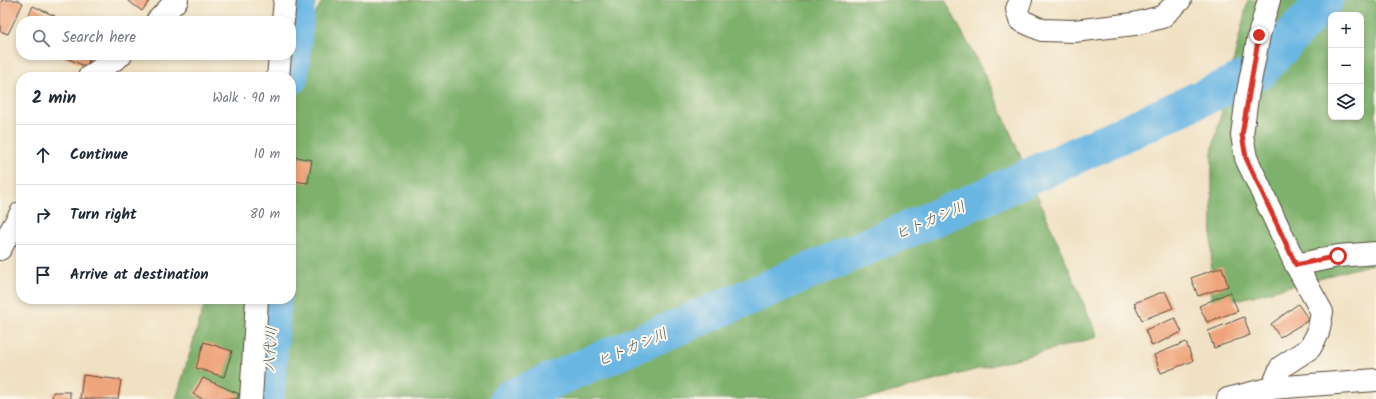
<!DOCTYPE html>
<html lang="en">
<head>
<meta charset="utf-8">
<style>
  body { margin:0; font-family:Kalam,"Klee One",sans-serif; background:#f6f6f7; color:#1f2937 }
  .controls { position:absolute; right:12px; top:12px; display:grid; overflow:hidden; border-radius:8px; box-shadow:0 2px 6px #0003 }
  .controls button { width:36px; height:36px; display:grid; place-items:center; padding:0; border:0; border-bottom:1px solid #e0e1e3; background:#fff; color:#1f2937; font:20px sans-serif }
  .stop { position:absolute; width:12px; height:12px; margin:-9px; border:3px solid #d93025; border-radius:50%; background:#fff }
  .stop.end { background:#d93025; border-color:#fff; box-shadow:0 1px 4px #0008 }
  .list { margin:0; padding:0; list-style:none }
  h2 { display:flex; justify-content:space-between; align-items:center; height:52px; margin:0; padding:0 16px; font-size:17px }
  h2 small { font-size:13px; font-weight:400; color:#747a83 }
  .list li { display:grid; grid-template-columns:26px 1fr auto; gap:12px; align-items:center; box-sizing:border-box; height:60px; padding:0 16px; border-top:1px solid #e0e1e3 }
  .list b { display:block; font-size:15px; white-space:nowrap }
  .list em { font-size:13px; font-style:normal; color:#747a83 }
  .icon { flex:none; width:22px; height:22px; fill:none; stroke:currentColor; stroke-width:2; stroke-linecap:round; stroke-linejoin:round }
  .map { position:relative; flex:none; width:1376px; height:399px; overflow:hidden }
  .search { position:absolute; background:#fff; box-shadow:0 2px 6px #0003; left:16px; top:16px; width:280px; height:44px; display:flex; align-items:center; gap:10px; box-sizing:border-box; padding:0 14px; border-radius:16px; color:#747a83; font-size:15px }
  .panel { position:absolute; background:#fff; box-shadow:0 2px 6px #0003; left:16px; top:72px; width:280px; height:232px; border-radius:16px }
  .map>svg:first-child { display:block }
  .forest { fill:#7eb16c; stroke:#5c6e45; fill-rule:evenodd }
  .lines { fill:none; stroke-linecap:round; stroke-linejoin:round }
  .river { stroke:#69b6e3; stroke-width:37 }
  .building { fill:#efa57c }
  .minor-casing { stroke:#564537; stroke-width:24 }
  .highway-casing { stroke:#564537; stroke-width:24 }
  .minor { stroke:#fff; stroke-width:22 }
  .highway { stroke:#fff; stroke-width:22 }
  .route { stroke:#d93025; stroke-width:5 }
  .labels { text-anchor:middle; stroke-width:4; stroke-linejoin:round; paint-order:stroke }
  .water-label { font-size:15px; font-style:italic; fill:#4b5b63; stroke:#fbf7ec }
</style>
</head>
<body>
<div class="map">
<svg width="1376" height="399" viewBox="0 0 1376 399">
  <rect width="100%" height="100%" fill="#fbf7ec"/>
  <filter id="ink" filterUnits="userSpaceOnUse"><feTurbulence type="fractalNoise" baseFrequency=".025" numOctaves="2"/><feDisplacementMap in="SourceGraphic" scale="8" xChannelSelector="R" yChannelSelector="G"/><feConvolveMatrix kernelMatrix="1 2 1 2 8 2 1 2 1" color-interpolation-filters="sRGB"/></filter>
  <filter id="wash" filterUnits="userSpaceOnUse"><feTurbulence type="fractalNoise" baseFrequency=".012" numOctaves="4" result="noise"/><feDisplacementMap in="SourceGraphic" scale="16" xChannelSelector="R" yChannelSelector="G"/><feGaussianBlur stdDeviation="0.9" result="paint"/><feColorMatrix in="noise" values="0 0 0 0 0 0 0 0 0 0 0 0 0 0 0 0 0 1.4 0 .05"/><feComposite in="paint" operator="in"/></filter>
  <g filter="url(#wash)">
    <rect width="100%" height="100%" fill="#f0e1c3"/>
    <g class="forest">
      <path d="M323 0H945L990 85 1098 337 866 399H176L206 299H291V77H277Z"/>
      <path d="M1248 0H1376V263L1211 307 1212 152ZM1331 15H1361V117H1331Z"/>
    </g>
    <g class="lines">
      <g class="river">
        <path d="M290 77 297 0"/>
        <path d="M266 399 273 299"/>
        <path d="M508 399 991 194 1259 72 1325 0"/>
      </g>
    </g>
    <g id="blocks">
      <g class="building">
        <path d="M2 0H17L23 3 8 34 0 31V4Z"/>
        <path d="M127 0H150L142 11Z"/>
        <path d="M33 6 55 16 52 21H26Z"/>
        <path d="M59 55H90L87 67Z"/>
        <path d="M296 157 312 160 308 183 292 181Z"/>
        <path d="M1222 267 1228 286 1198 296 1191 278Z"/>
        <path d="M1165 291 1173 308 1142 320 1134 303Z"/>
        <path d="M1230 292 1238 311 1207 322 1199 306Z"/>
        <path d="M1298 304 1309 320 1280 337 1271 324Z"/>
        <path d="M1244 317 1250 335 1214 348 1208 331Z"/>
        <path d="M1175 318 1182 332 1152 346 1145 330Z"/>
        <path d="M204 342 232 351 224 377 196 368Z"/>
        <path d="M1186 342 1193 361 1161 373 1154 355Z"/>
        <path d="M83 375 121 380 118 399H80Z"/>
        <path d="M203 378 239 394 237 399H203L193 394Z"/>
        <path d="M53 392H70V399H52Z"/>
      </g>
    </g>
  </g>
  <g filter="url(#ink)">
    <use href="#blocks" fill-opacity="0" stroke="#564537" stroke-width="1"/>
    <g class="lines">
      <g class="minor-casing">
        <g id="minor">
          <path d="M1021 0 1017 9 1020 20 1042 30 1074 31 1134 24 1162 17 1180 0"/>
          <path d="M1269 0 1259 35 1247 97 1242 135 1246 158 1296 265 1322 312 1318 333 1310 348 1281 367 1272 388"/>
          <path d="M157 21 177 0"/>
          <path d="M283 21 285 0"/>
          <path d="M89 77 121 55"/>
          <path d="M278 77 280 55"/>
          <path d="M0 249 21 213"/>
          <path d="M1296 265 1338 256 1376 253"/>
          <path d="M251 399 257 299"/>
        </g>
      </g>
      <g class="highway-casing">
        <path id="highway" d="M1228 399 1272 388 1376 380"/>
      </g>
      <use href="#minor" class="minor"/>
      <use href="#highway" class="highway"/>
    </g>
  </g>
  <g class="lines" filter="url(#ink)">
    <path class="route" d="M1259 35 1242 135 1246 158 1296 265 1338 256"/>
  </g>
  <g class="labels">
    <g class="water-label">
      <text transform="translate(930 220) rotate(-23)" y="5">ヒトカシ川</text>
      <text transform="translate(632 347) rotate(-23)" y="5">ヒトカシ川</text>
      <text transform="translate(270 349) rotate(-86)" y="5">八代川</text>
    </g>
  </g>
</svg>
<div class="controls">
<button>+</button>
<button>−</button>
<button><svg class="icon" aria-label="layers" viewBox="0 0 24 24"><path d="M12 4l9 5-9 5-9-5zM3 14l9 5 9-5"/></svg></button>
</div>
<div class="stop" style="left:1338px;top:256px"></div>
<div class="stop end" style="left:1259px;top:35px"></div>
<div class="search"><svg class="icon" aria-label="search" viewBox="0 0 24 24"><circle cx="10" cy="10" r="6"/><path d="M15 15l6 6"/></svg>Search here</div>
<section class="panel">
<h2>2 min<small>Walk · 90 m</small></h2>
<ul class="list">
<li><svg class="icon" aria-label="ahead" viewBox="0 0 24 24"><path d="M12 20V5M6 11l6-6 6 6"/></svg><div><b>Continue</b></div><em>10 m</em></li>
<li><svg class="icon" aria-label="right" viewBox="0 0 24 24"><path d="M7 20v-9h11M14 6l5 5-5 5"/></svg><div><b>Turn right</b></div><em>80 m</em></li>
<li><svg class="icon" aria-label="arrive" viewBox="0 0 24 24"><path d="M6 21V4h12l-3 4 3 4H6"/></svg><div><b>Arrive at destination</b></div></li>
</ul>
</section>
</div>
</body>
</html>
